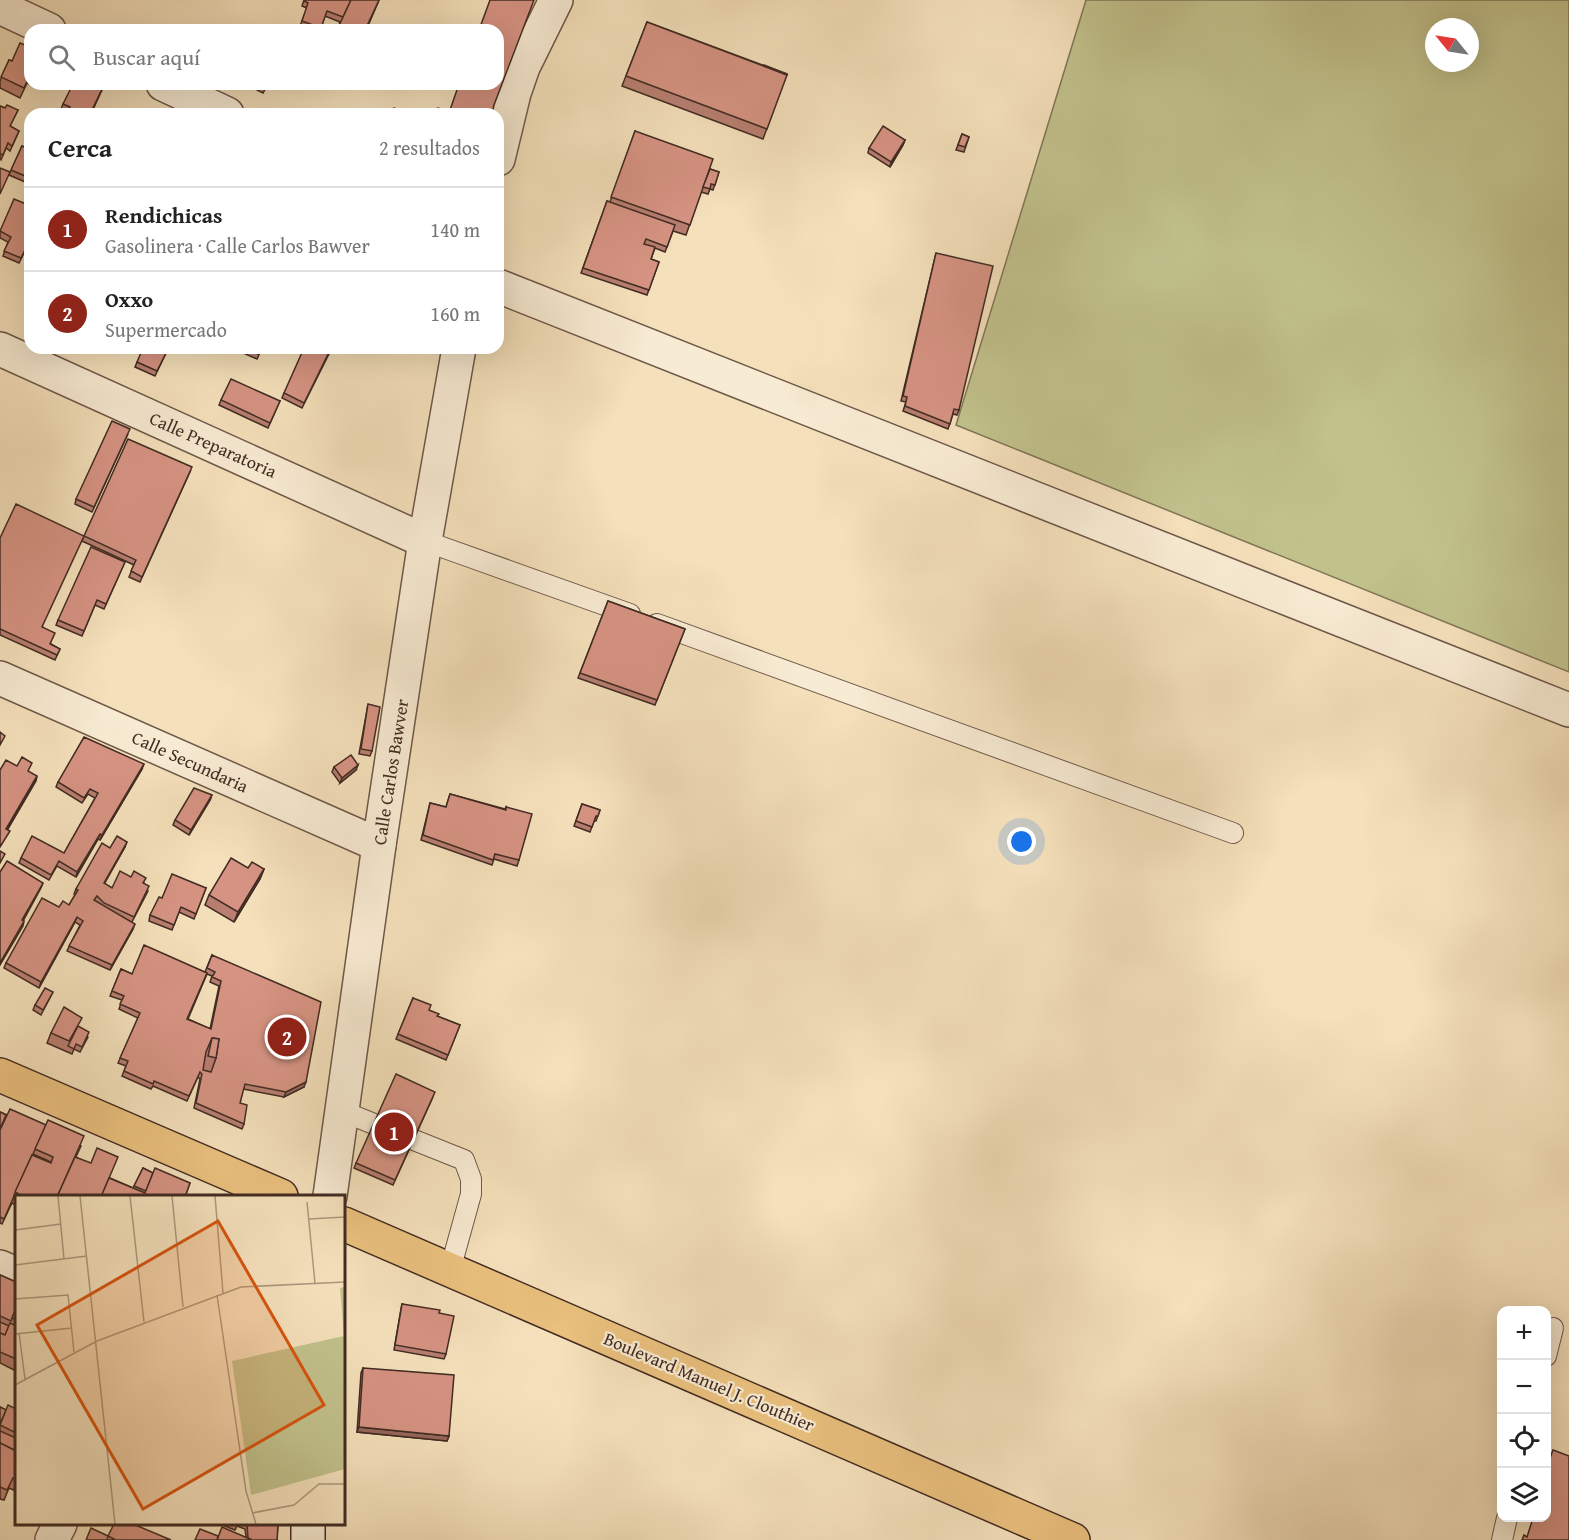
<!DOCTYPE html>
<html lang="es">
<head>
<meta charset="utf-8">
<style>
  body { margin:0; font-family:"Gentium Book Plus",serif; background:#f2f2f2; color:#222 }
  .controls { position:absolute; right:18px; bottom:18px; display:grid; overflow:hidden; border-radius:12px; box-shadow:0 6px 24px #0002 }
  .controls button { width:54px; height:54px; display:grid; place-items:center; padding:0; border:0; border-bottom:2px solid #e0e0e0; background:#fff; color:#222; font:30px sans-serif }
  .compass { position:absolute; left:1425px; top:18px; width:54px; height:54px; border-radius:50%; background:#fff; box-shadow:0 6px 24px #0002; rotate:300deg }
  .you { position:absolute; left:1022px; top:842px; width:21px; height:21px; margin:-15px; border:4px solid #fff; border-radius:50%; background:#1a73e8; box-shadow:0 0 0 9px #1a73e833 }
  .badge { display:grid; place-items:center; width:39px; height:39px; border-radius:50%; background:#8f2418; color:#fff; font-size:20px; font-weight:700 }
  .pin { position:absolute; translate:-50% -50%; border:3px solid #fff; box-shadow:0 2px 6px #0006 }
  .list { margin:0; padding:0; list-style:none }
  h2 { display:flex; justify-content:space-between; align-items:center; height:78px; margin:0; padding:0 24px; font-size:26px }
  h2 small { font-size:20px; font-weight:400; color:#767676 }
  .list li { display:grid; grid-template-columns:39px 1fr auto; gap:18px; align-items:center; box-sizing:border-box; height:84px; padding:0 24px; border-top:2px solid #e0e0e0 }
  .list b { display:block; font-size:22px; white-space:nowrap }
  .list p { margin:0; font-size:20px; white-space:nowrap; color:#767676 }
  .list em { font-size:20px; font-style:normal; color:#767676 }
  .icon { flex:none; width:33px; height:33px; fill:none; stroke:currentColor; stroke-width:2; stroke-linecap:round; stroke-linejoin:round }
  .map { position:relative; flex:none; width:1569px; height:1540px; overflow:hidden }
  .search { position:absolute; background:#fff; box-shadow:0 6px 24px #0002; left:24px; top:24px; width:480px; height:66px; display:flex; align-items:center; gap:15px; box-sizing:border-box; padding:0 21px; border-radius:18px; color:#767676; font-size:22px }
  .panel { position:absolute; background:#fff; box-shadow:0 6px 24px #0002; left:24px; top:108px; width:480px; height:246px; border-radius:18px }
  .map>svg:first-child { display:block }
  .green { fill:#c1c18c; stroke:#817657; stroke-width:1.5; fill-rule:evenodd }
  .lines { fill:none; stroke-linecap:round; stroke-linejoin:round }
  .service-casing { stroke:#6e5848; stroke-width:22 }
  .minor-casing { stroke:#6e5848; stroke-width:36 }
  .tertiary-casing { stroke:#6e5848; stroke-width:36 }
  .secondary-casing { stroke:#412b22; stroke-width:36 }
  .primary-casing { stroke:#412b22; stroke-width:36 }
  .service { stroke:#f8ebd3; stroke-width:20 }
  .minor { stroke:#f8ebd3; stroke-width:33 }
  .tertiary { stroke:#f8ebd3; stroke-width:33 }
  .secondary { stroke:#f8ebd3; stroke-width:33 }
  .primary { stroke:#eac07e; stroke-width:33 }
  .wall { fill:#b87e71; stroke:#412b22; stroke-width:1.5; fill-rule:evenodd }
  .shaded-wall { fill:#96675c; stroke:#412b22; stroke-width:1.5 }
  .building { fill:#d69383; stroke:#412b22; stroke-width:1.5; fill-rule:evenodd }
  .labels { text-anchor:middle; stroke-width:4.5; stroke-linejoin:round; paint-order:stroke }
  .street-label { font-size:18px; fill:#412b22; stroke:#f8ebd3 }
  .inset-road { fill:none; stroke:#ac987e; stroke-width:1.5 }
  .view { fill:#d7540e; fill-opacity:0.15; stroke:#d7540e; stroke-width:3 }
  .inset-edge { fill:none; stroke:#412b22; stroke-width:3 }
</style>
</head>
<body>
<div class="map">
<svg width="1569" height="1540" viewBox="0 0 1569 1540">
  <rect width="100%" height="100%" fill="#f4e0bb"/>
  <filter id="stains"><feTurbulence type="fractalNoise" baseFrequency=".00333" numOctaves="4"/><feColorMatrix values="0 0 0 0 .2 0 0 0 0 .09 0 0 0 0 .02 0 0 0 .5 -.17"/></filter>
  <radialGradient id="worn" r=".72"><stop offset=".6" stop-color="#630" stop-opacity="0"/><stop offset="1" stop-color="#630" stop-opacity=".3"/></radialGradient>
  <path class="green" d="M1086 0H1569V672L956 425ZM1434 27H1470V63H1434Z"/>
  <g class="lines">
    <g class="service-casing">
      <g id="service">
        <path d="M425 541 630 614"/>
        <path d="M657 624 1233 833"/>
        <path d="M342 1111 374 1124"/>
        <path d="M414 1140 464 1160 471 1179V1194L450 1270"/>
        <path d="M1546 1356 1553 1328"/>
        <path d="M1502 1540 1507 1518"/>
      </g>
    </g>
    <g class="minor-casing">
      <g id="minor">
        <path d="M0 7 49 30"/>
        <path d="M163 84 227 114"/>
        <path d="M498 286 1569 710"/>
        <path d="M0 349 425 541"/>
        <path d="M0 678 379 845"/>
        <path d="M0 1267 16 1274"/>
        <path d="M52 1540 60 1524"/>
      </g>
    </g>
    <g class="tertiary-casing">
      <g id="tertiary">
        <path d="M498 159 514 93 523 67 556 0"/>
        <path d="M330 1196 379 845 425 541 459 348"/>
      </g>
    </g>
    <g class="secondary-casing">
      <path id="secondary" d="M308 1540V1524"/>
    </g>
    <g class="primary-casing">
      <g id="primary">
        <path d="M0 1075 281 1196"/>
        <path d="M344 1224 1073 1540"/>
      </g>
    </g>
    <use href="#service" class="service"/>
    <use href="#minor" class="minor"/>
    <use href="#tertiary" class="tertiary"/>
    <use href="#secondary" class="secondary"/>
    <use href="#primary" class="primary"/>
  </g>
  <g class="wall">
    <path d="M304 0H379L366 30H337L340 22 325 16 320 30H310L300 26 307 8 302 6Z"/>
    <path d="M647 22 787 74 763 139 622 86Z"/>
    <path d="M30 47V84H36L35 87 27 83 28 81 20 98 0 88V81L9 60 12 61Z"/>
    <path d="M252 84H268L263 93 251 87Z"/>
    <path d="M102 90 91 114H67L68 112 61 109 63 104Z"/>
    <path d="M0 106 5 108 18 110 10 126 19 131 10 151 6 148 1 160 0 159Z"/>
    <path d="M635 131 710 169 719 172 713 190 710 189 708 194 701 192 686 235 673 231 665 252 655 248 651 259 659 262 647 295 581 273 607 201 610 202Z"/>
    <path d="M962 134 969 137 964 152 956 150Z"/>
    <path d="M905 140 903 145 890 167 868 153 869 148Z"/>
    <path d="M22 146 30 150V184L9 175Z"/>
    <path d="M0 231 30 241 19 263 3 256 8 242 0 238Z"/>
    <path d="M30 251V262L26 260Z"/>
    <path d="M936 253 959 410 957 415 953 414 948 429 903 411 906 402 901 401Z"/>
    <path d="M232 348H262L257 359Z"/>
    <path d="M168 349 155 376 135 367 137 362Z"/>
    <path d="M329 354 302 408 282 398 284 393Z"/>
    <path d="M221 400 280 401 268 428 219 405Z"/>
    <path d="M128 434 92 512 75 504 76 499Z"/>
    <path d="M190 472 140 582 129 577 134 565 82 541 84 536Z"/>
    <path d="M0 538 51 644 60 649 55 660 0 635Z"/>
    <path d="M125 562 104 609 95 605 82 636 56 625 58 620Z"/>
    <path d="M608 601 685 629 655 705 578 678Z"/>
    <path d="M368 704 372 751 370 756 359 754 367 710Z"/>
    <path d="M334 767 356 770 340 783 332 772Z"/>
    <path d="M142 769 100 840 98 839 76 877 57 866 49 880 19 863 21 858 64 853 95 798 88 794 82 803 56 787 58 782Z"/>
    <path d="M450 794 505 809 506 807 519 860 517 866 494 859 492 865 421 840 430 803 446 807Z"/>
    <path d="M210 800 189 835 173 825 175 820Z"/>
    <path d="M582 804 600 810 596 821H594L590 832 574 826Z"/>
    <path d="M125 847 104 884 112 888 144 883 148 891 132 922 133 929 110 970 67 951 80 925 75 922 39 988 4 968 6 963 59 907 69 905 75 895 74 894 76 889 110 848Z"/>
    <path d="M248 868 264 869 260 879 234 922 205 905 209 895Z"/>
    <path d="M206 888 194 919 179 912 172 930 149 921 150 915 162 898Z"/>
    <path d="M212 955 304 1087 284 1097 243 1089 240 1103 244 1124 242 1129 194 1108 200 1079 198 1077 187 1101 153 1086 151 1089 122 1076 126 1066 118 1063 138 1018 119 1009 122 1000 110 996 121 969 132 974 205 972ZM207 974 212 976 210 982 219 986 210 1029 188 1019Z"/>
    <path d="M53 992 41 1015 33 1010 35 1005Z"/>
    <path d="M413 998 437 1016 460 1025 446 1060 396 1039Z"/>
    <path d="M79 1027 88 1037 80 1052 74 1049 72 1054 47 1043 51 1033Z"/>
    <path d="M433 1097 393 1185 354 1168 356 1163Z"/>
    <path d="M0 1112 81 1146 76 1157 110 1178 133 1188 143 1168 153 1173 190 1183 185 1197H16V1205L12 1203 2 1224 0 1223Z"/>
    <path d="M0 1275 16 1282V1371L0 1363Z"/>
    <path d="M402 1304 439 1313 446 1354 444 1359 394 1350 401 1309Z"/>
    <path d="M363 1368 449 1436 447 1441 357 1432 361 1373Z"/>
    <path d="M0 1407 6 1410 16 1409V1491L9 1488 4 1500 0 1499Z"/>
    <path d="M223 1524H278L277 1540 218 1536 246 1537 245 1529 237 1526 235 1530 222 1525Z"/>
    <path d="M108 1536 171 1540H86Z"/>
  </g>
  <g class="shaded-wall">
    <path d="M379 0 366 30H365Z"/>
    <path d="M905 140 903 145 890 167 891 162Z"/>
    <path d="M144 764 142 769 100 840 102 835Z"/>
    <path d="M358 765 356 770 340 783 342 778Z"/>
    <path d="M37 776 36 781 5 834 6 829Z"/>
    <path d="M212 795 210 800 189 835 191 830Z"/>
    <path d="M100 834 98 839 76 877 77 872Z"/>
    <path d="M127 842 125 847 102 888 104 883Z"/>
    <path d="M264 869 260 879 234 922 238 912Z"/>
    <path d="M43 883 41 888 21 925 22 920Z"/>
    <path d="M77 917 75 922 39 988 41 982Z"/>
    <path d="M24 921 23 926 0 965V963Z"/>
    <path d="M135 924 133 929 110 970 112 965Z"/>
    <path d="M306 1082 304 1087 284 1097 286 1092Z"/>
    <path d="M359 1427 449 1436 447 1441 357 1432Z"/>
  </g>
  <g class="building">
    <path d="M304 0H351L343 17 327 11 321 28 302 21 308 3 304 1Z"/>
    <path d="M351 0H379L365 30H337Z"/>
    <path d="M490 0H534L494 105 492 114H436L438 108 449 113 459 84H498V30H479Z"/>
    <path d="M647 22 787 75 767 129 626 76Z"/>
    <path d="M20 43 30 47V75L24 88 1 77 9 60 12 61Z"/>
    <path d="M764 65 787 74V75L764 66Z"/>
    <path d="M73 84H101L104 85 90 114H67L70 107 63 104Z"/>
    <path d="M7 105 18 110 10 126 19 131 12 146 8 143 3 155 0 153V106L5 108Z"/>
    <path d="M394 108 407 114H391Z"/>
    <path d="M883 126 905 140 891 162 869 148Z"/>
    <path d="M635 131 713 159 690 225 611 197Z"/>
    <path d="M962 134 969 137 965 147 958 145Z"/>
    <path d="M22 146 30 150V178L11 170Z"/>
    <path d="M0 168 10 172 0 194Z"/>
    <path d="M710 169 719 172 715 185 711 184 710 189 703 187Z"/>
    <path d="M30 196V240L21 258 4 251 11 237 0 231 14 199 26 204Z"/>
    <path d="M607 201 675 225 667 247 646 239 644 244 655 247 651 259 659 262 649 290 583 268Z"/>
    <path d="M936 253 993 266 959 410 954 409 950 424 905 406 907 397 903 396Z"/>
    <path d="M143 348 168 349 157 371 137 362Z"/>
    <path d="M244 348H261L258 354Z"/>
    <path d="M304 348H331L304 403 284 393Z"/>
    <path d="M231 379 280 401 270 423 221 400Z"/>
    <path d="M112 421 130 429 94 507 76 499Z"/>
    <path d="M128 439 192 467 142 577 131 571 136 560 84 536Z"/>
    <path d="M16 504 84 536 42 627 55 633 50 644 60 649 57 655 0 629V538Z"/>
    <path d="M91 547 125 562 106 604 97 600 84 631 58 620Z"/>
    <path d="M608 601 685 629 657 700 580 673Z"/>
    <path d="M368 704 380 707 372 751 361 749Z"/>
    <path d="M0 732 5 736 0 745Z"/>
    <path d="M84 737 144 764 102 835 100 834 77 872 59 861 51 875 21 858 32 836 64 853 98 793 90 789 84 798 58 782Z"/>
    <path d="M351 755 358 765 342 778 334 767Z"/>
    <path d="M22 757 32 763 28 771 37 776 6 829 10 831 0 847V770L6 760 17 766Z"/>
    <path d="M194 788 212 795 191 830 175 820Z"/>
    <path d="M450 794 506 810V807L532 814 519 860 495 854 493 860 423 835 430 803 446 807Z"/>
    <path d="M582 804 600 810 598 816H596L592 827 576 821Z"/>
    <path d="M117 836 127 842 104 883 112 888 120 871 131 877 134 871 146 878 143 883 149 886 134 917 104 903 97 896 94 900 135 924 112 965 69 946 83 921 77 917 41 982 6 963 42 898 59 907 63 901 69 905 78 890 76 889 102 843 110 848Z"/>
    <path d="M0 851 5 854 0 863Z"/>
    <path d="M231 858 248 868 252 862 264 869 238 912 209 895Z"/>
    <path d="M7 861 43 883 22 920 24 921 0 963V872Z"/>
    <path d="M172 874 206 888 196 914 181 907 174 925 150 915 159 897 162 898Z"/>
    <path d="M144 945 207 973 187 1019 211 1029 221 981 212 977 215 972 207 968 212 955 321 1002 306 1082 286 1092 245 1084 240 1103 247 1105 244 1124 196 1103 202 1074 200 1072 189 1096 154 1081 153 1084 124 1071 128 1061 120 1058 140 1013 120 1004 124 996 112 991 121 969 132 974ZM212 1038 219 1039 216 1058 211 1072 203 1070 206 1052Z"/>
    <path d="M45 988 53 992 43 1010 35 1005Z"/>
    <path d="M413 998 431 1005 429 1010 439 1014 437 1016 460 1025 448 1055 398 1034Z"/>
    <path d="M64 1007 82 1018 69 1041 51 1033Z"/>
    <path d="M78 1026 89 1032 82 1047 76 1044 74 1049 68 1046Z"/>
    <path d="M212 1038 219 1039 216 1058 208 1056Z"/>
    <path d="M396 1074 435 1092 395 1180 356 1163Z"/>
    <path d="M10 1109 46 1125 33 1154 51 1162V1163L32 1155 4 1219 0 1217V1130Z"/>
    <path d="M0 1112 6 1115 0 1129Z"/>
    <path d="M48 1120 84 1136 57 1197H24L15 1192 32 1155 51 1163 53 1157 35 1149Z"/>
    <path d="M97 1148 118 1157 101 1197H57L75 1157 91 1163Z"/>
    <path d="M143 1168 153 1173 146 1191 134 1186Z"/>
    <path d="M155 1168 190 1183 185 1197H101L109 1178 145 1193Z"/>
    <path d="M0 1275 16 1282V1308L11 1321 0 1316Z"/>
    <path d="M402 1304 440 1310 439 1313 454 1316 446 1354 395 1345Z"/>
    <path d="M16 1308V1320L12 1318Z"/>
    <path d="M0 1322 9 1326 5 1335 0 1333Z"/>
    <path d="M10 1323 16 1326V1359L0 1352V1333L5 1335Z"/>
    <path d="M363 1368 454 1375 449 1436 359 1427Z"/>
    <path d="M8 1405 16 1409V1433L0 1425Z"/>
    <path d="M0 1407 6 1410 0 1424Z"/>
    <path d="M0 1431 16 1438V1451L0 1443Z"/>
    <path d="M0 1443 16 1451V1479L13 1478 7 1490 0 1487Z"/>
    <path d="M1553 1450 1569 1456V1540H1522L1524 1535 1527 1537 1533 1518H1546V1469Z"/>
    <path d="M114 1524H133L171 1540H113L114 1539 108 1536Z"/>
    <path d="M246 1524H278L277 1540H252L248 1538 247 1524Z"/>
    <path d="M222 1527 252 1540H217Z"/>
    <path d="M91 1528 108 1536 107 1540H86Z"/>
    <path d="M200 1529 218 1536 217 1540H195Z"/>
  </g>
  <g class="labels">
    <g class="street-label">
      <text transform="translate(213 445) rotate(24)" y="6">Calle Preparatoria</text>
      <text transform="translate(190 762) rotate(24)" y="6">Calle Secundaria</text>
      <text transform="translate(391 772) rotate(-81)" y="6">Calle Carlos Bawver</text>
      <text transform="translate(709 1382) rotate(23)" y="6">Boulevard Manuel J. Clouthier</text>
    </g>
  </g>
  <g transform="translate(15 1195)">
    <rect width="330" height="330" fill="#f4e0bb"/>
    <path d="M330 92V274L236 300 217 166 329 141 325 93Z" fill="#c1c18c"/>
    <path class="inset-road" d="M43 1 49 64M65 1 100 329M115 1 129 127M157 1 168 112M200 1 208 98M292 7 300 88M294 24 330 22M0 35 46 29M0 70 72 61M202 100 231 296 241 329M0 104 53 100 59 157M4 138 10 184M0 139 57 133M82 146 226 92 330 87M0 190 82 146M237 318 279 310 304 289H330"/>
    <path class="view" d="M203 26 309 210 128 314 22 130Z"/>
    <rect width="330" height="330" class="inset-edge"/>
  </g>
  <rect width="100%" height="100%" filter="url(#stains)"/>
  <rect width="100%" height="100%" fill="url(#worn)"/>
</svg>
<div class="controls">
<button>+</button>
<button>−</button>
<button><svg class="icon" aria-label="locate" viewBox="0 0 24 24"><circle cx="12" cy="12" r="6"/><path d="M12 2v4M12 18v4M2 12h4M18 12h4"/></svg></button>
<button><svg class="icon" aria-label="layers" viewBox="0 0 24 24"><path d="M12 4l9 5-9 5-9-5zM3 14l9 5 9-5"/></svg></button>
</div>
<svg class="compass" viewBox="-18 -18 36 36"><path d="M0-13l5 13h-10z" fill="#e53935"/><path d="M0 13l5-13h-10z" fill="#767676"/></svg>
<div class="you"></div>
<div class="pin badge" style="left:394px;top:1132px">1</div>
<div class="pin badge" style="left:287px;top:1037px">2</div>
<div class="search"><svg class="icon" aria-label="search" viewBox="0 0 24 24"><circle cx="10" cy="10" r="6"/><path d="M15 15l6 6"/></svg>Buscar aquí</div>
<section class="panel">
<h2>Cerca<small>2 resultados</small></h2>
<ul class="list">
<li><span class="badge">1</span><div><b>Rendichicas</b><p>Gasolinera · Calle Carlos Bawver</p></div><em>140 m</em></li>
<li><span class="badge">2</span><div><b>Oxxo</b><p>Supermercado</p></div><em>160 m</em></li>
</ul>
</section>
</div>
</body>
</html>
